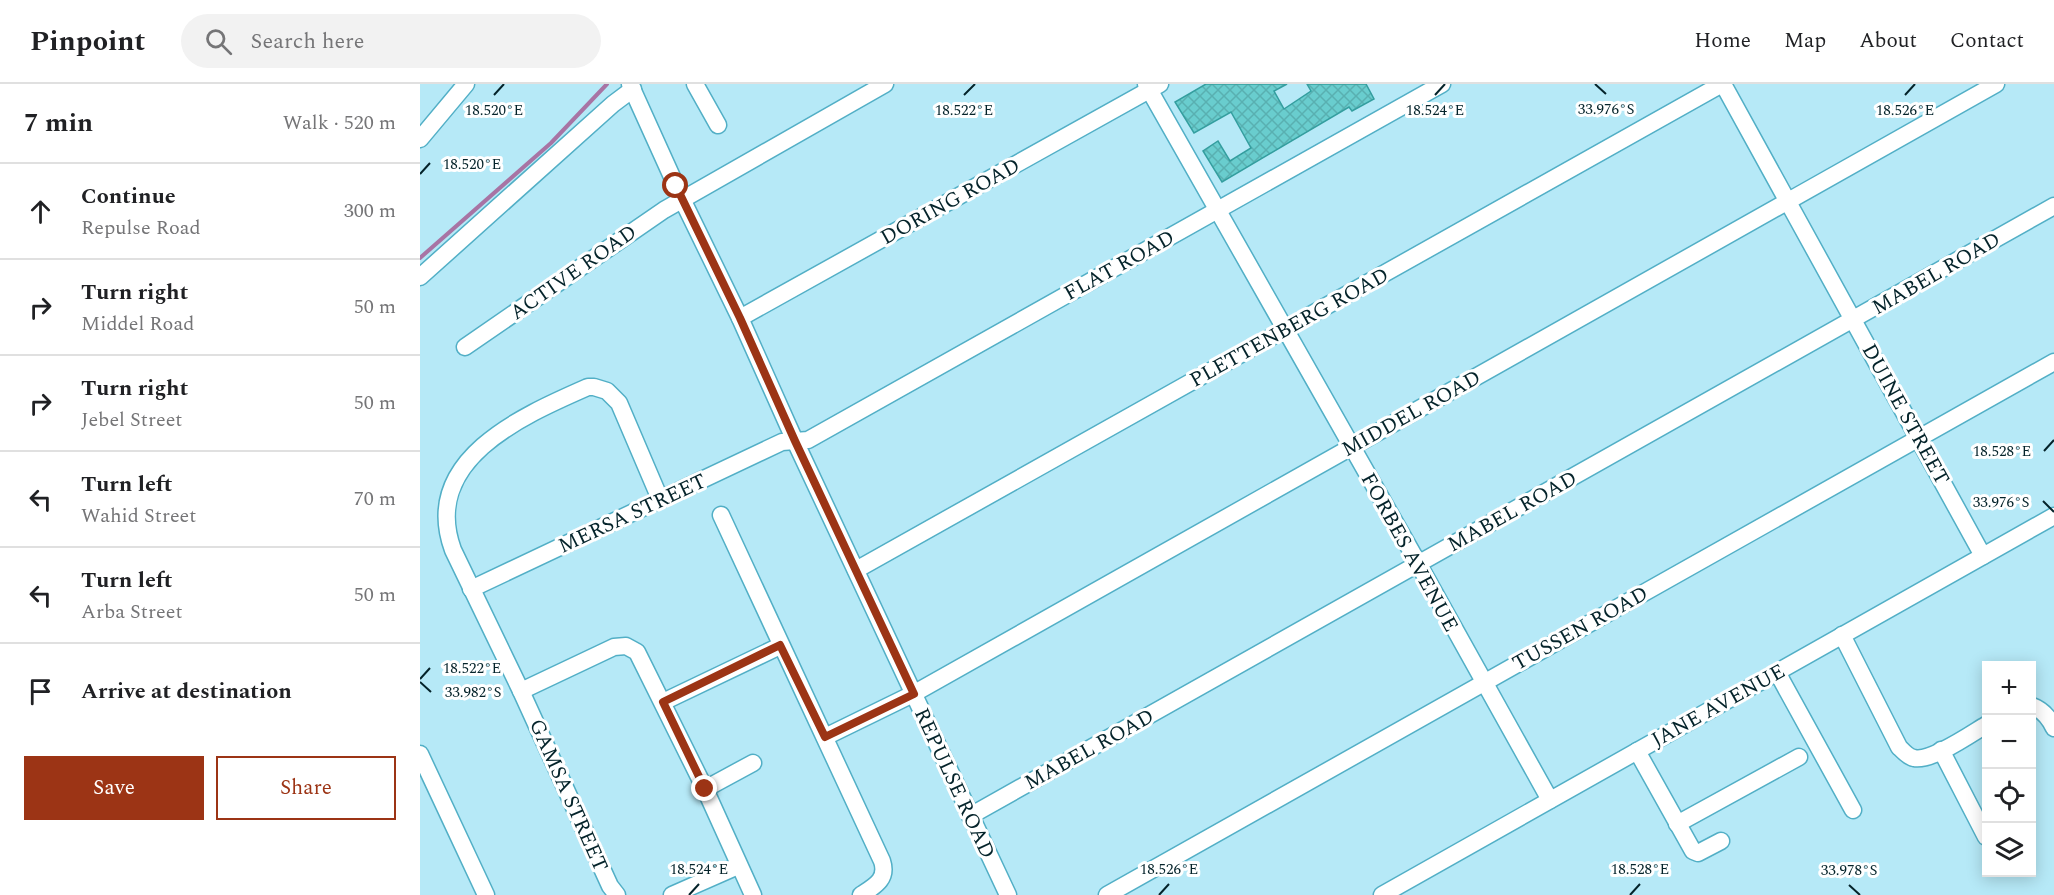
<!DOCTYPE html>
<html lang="en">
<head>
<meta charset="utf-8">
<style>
  body { margin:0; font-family:Spectral,serif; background:#f2f2f2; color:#202124 }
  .controls { position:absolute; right:18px; bottom:18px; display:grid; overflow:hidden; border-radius:0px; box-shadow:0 3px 15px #0003 }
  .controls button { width:54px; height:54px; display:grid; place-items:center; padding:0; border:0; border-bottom:2px solid #e0e0e0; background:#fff; color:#202124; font:30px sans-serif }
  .stop { position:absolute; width:18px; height:18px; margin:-14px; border:4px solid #9c3415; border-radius:50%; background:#fff }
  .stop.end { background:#9c3415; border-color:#fff; box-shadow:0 2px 6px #0008 }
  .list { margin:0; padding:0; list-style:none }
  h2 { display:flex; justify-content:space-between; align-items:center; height:78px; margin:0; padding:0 24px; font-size:26px }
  h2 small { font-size:20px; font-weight:400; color:#757577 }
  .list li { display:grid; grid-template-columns:39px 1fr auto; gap:18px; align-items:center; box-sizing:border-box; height:96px; padding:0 24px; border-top:2px solid #e0e0e0 }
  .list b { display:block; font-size:22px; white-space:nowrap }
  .list p { margin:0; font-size:20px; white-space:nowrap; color:#757577 }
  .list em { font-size:20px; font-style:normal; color:#757577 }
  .actions { display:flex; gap:12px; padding:18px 24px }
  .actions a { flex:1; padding:14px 0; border:2px solid #9c3415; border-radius:0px; text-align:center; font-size:21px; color:#9c3415 }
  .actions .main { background:#9c3415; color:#fff }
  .icon { flex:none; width:33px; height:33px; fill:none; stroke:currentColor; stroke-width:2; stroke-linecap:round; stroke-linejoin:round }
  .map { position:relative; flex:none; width:1634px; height:811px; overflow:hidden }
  header { display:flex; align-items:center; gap:36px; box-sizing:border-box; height:84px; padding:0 30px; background:#fff; border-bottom:2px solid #e0e0e0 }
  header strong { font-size:28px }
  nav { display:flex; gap:33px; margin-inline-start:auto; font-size:21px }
  .search { width:420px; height:54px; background:#f2f2f2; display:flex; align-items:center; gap:15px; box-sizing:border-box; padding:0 21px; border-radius:33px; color:#757577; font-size:22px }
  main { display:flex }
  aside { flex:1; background:#fff }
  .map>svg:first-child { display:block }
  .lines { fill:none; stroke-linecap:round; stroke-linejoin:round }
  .stream { stroke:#a874a4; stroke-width:4 }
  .building { fill:url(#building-cross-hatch); stroke:#349e9f; stroke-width:1.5 }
  .minor-casing { stroke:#52afc6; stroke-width:19 }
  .minor { stroke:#fff; stroke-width:16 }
  .route { stroke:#9c3415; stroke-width:8 }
  .ticks { fill:none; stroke:#04232a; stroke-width:2 }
  .labels { text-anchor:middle; stroke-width:6; stroke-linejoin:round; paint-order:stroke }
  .street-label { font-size:21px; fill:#04232a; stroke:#fff }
  .ticks-label { font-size:15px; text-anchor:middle; fill:#04232a; stroke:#fff; stroke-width:6; stroke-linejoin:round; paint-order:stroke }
</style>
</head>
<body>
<header>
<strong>Pinpoint</strong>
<div class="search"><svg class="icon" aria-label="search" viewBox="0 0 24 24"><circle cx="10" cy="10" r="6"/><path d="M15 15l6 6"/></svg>Search here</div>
<nav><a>Home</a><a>Map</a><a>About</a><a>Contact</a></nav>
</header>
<main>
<aside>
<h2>7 min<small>Walk · 520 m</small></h2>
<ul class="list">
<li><svg class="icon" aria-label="ahead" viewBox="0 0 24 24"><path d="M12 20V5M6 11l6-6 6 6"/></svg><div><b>Continue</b><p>Repulse Road</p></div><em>300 m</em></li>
<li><svg class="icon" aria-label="right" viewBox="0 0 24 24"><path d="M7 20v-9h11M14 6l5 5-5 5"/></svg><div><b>Turn right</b><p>Middel Road</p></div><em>50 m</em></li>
<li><svg class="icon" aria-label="right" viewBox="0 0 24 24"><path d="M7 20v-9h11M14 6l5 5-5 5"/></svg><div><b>Turn right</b><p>Jebel Street</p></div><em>50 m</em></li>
<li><svg class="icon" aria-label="left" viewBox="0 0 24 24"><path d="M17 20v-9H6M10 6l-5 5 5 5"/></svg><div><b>Turn left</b><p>Wahid Street</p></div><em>70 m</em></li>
<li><svg class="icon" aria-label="left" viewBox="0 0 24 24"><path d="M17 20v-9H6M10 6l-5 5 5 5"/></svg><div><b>Turn left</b><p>Arba Street</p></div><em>50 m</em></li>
<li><svg class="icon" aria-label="arrive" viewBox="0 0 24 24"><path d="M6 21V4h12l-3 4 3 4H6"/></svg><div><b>Arrive at destination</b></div></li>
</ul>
<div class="actions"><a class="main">Save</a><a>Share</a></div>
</aside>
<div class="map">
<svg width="1634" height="811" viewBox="0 0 1634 811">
  <defs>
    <pattern id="building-cross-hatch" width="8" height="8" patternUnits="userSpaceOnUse" patternTransform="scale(1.5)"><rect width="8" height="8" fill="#69cdce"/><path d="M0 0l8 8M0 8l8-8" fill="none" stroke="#59b0b1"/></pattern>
  </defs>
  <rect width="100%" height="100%" fill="#b6e9f7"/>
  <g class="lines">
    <path class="stream" d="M0 174 131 59 187 0"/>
  </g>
  <path class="building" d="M786 0H867L854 7 864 25 891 7 887 0H946L954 15 932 27 929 23 802 98 783 67 798 57 810 77 831 64 811 28 774 49 755 18Z"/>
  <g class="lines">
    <g class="minor-casing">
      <g id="minor">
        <path d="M210 0 262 115 320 234 375 357 588 811"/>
        <path d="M275 0 298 41"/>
        <path d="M726 0 994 472 1130 716"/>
        <path d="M1303 0 1563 472"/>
        <path d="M0 55 46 0"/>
        <path d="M0 193 193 20 213 5"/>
        <path d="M320 234 740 0"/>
        <path d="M45 263 244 126 465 0"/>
        <path d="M301 431 462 777C468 795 455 802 441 811"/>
        <path d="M436 486 1302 0"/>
        <path d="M51 505 362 358 388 356 1022 0"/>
        <path d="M1422 551 1479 663C1483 667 1488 673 1494 674 1511 678 1551 650 1566 641"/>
        <path d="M1357 588 1433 726"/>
        <path d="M101 607 194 563 206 562 217 568 285 705 333 811"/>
        <path d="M243 618 360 562"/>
        <path d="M1612 622C1623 626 1629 633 1634 644"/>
        <path d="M405 653 493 610 1576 0"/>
        <path d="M1521 666 1566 753"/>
        <path d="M1217 667 1273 767 1278 769 1301 757"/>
        <path d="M0 670 66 811"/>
        <path d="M285 705 333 679"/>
        <path d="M550 732 1634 122"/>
        <path d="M1257 740 1379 673"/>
        <path d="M197 811 190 802 101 607 33 466C0 376 102 332 168 303H174L187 307 199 319 240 415"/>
        <path d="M252 811 318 782"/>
        <path d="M687 811 1634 278"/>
        <path d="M962 811 1634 432"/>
      </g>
    </g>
    <use href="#minor" class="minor"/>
  </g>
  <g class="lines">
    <path class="route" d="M256 102 320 234 375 357 494 610 405 653 360 561 243 618 285 705"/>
  </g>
  <path class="ticks" d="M1175 0 1186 10M74 11 84 0M544 11 555 0M1015 11 1025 0M1485 11 1495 0M0 90 10 79M1624 367 1634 356M1623 417 1634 428M0 595 10 584M0 598 11 608M1429 801 1440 811M269 811 279 800M739 811 749 800M1210 811 1220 800"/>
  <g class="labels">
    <g class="street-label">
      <text transform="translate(530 117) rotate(-29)" y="7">DORING ROAD</text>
      <text transform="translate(699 181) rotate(-29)" y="7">FLAT ROAD</text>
      <text transform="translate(153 188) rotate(-35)" y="7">ACTIVE ROAD</text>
      <text transform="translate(1516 189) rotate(-30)" y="7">MABEL ROAD</text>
      <text transform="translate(869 243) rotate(-29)" y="7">PLETTENBERG ROAD</text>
      <text transform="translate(991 329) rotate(-29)" y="7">MIDDEL ROAD</text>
      <text transform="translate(1486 330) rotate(61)" y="7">DUINE STREET</text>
      <text transform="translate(1092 427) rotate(-29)" y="7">MABEL ROAD</text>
      <text transform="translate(212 429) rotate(-25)" y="7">MERSA STREET</text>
      <text transform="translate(990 468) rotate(61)" y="7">FORBES AVENUE</text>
      <text transform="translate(1160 544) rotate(-29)" y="7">TUSSEN ROAD</text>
      <text transform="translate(1298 621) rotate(-29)" y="7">JANE AVENUE</text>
      <text transform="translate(669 665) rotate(-29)" y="7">MABEL ROAD</text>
      <text transform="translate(535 699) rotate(65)" y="7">REPULSE ROAD</text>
      <text transform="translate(149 711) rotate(66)" y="7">GAMSA STREET</text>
    </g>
  </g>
  <g class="ticks-label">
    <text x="1186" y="30">33.976°S</text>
    <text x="544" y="31">18.522°E</text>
    <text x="1485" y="31">18.526°E</text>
    <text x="74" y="31">18.520°E</text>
    <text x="1015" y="31">18.524°E</text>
    <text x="52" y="85">18.520°E</text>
    <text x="1582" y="372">18.528°E</text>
    <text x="1581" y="423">33.976°S</text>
    <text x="52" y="589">18.522°E</text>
    <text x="53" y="613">33.982°S</text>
    <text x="279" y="790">18.524°E</text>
    <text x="749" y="790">18.526°E</text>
    <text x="1220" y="790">18.528°E</text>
    <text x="1429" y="791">33.978°S</text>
  </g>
</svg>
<div class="controls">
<button>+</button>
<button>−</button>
<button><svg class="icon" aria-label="locate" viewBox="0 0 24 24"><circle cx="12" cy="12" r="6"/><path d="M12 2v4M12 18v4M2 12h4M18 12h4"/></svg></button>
<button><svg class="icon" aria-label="layers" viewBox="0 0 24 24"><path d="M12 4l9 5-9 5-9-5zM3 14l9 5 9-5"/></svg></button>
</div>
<div class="stop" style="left:256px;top:102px"></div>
<div class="stop end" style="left:285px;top:705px"></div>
</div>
</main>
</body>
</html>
